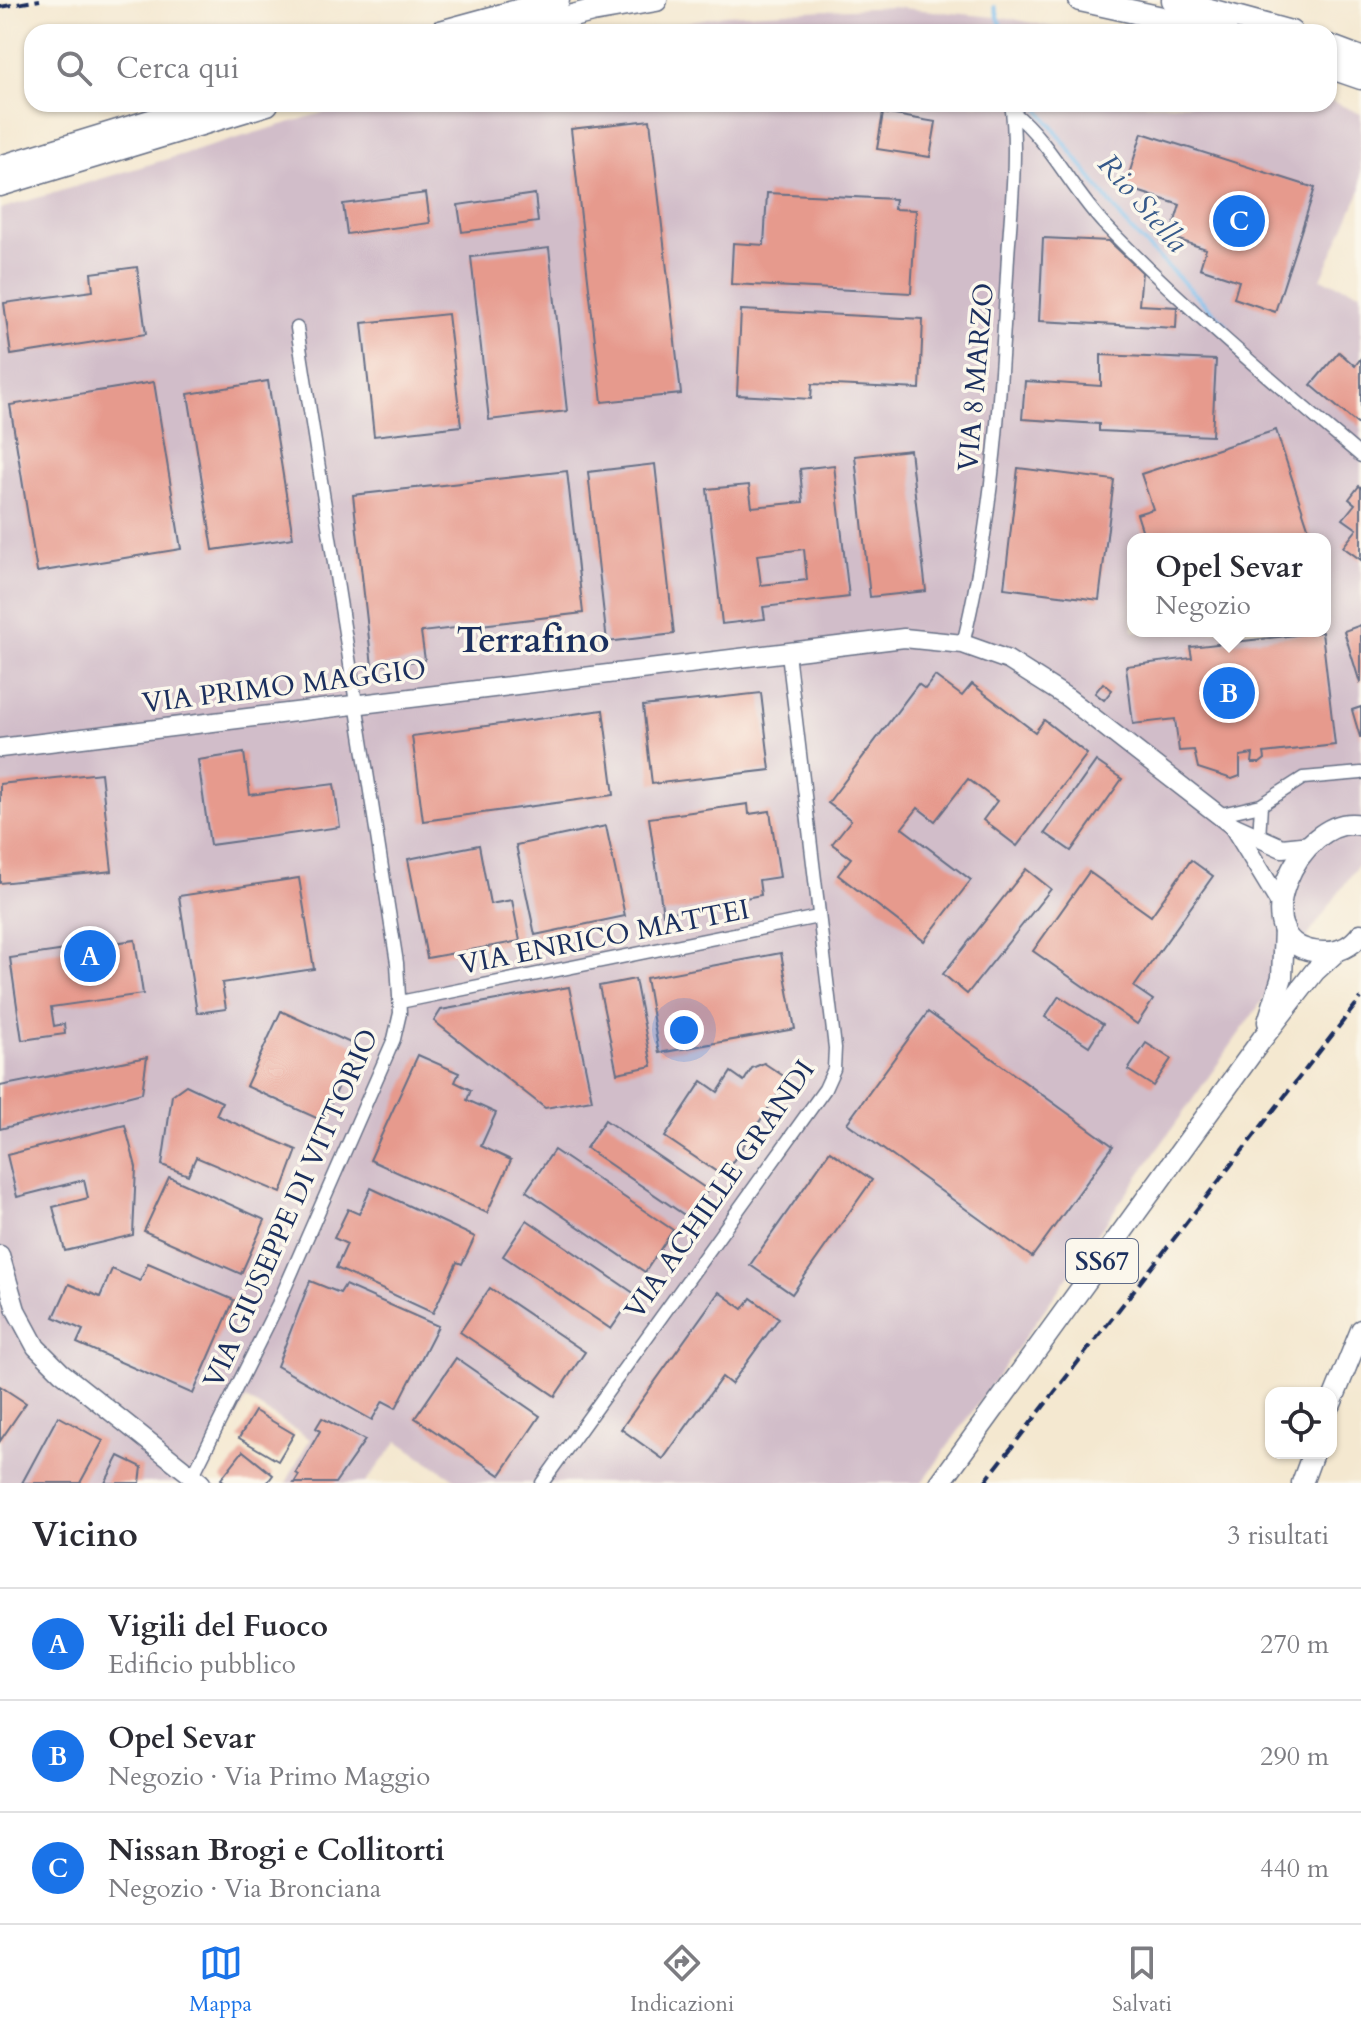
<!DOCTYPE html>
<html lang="it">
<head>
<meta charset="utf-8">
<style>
  body { margin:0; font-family:Cardo,serif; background:#f2f2f3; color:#2b2b33 }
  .controls { position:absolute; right:24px; bottom:24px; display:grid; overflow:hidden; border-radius:16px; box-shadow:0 2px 6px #0004 }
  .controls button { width:72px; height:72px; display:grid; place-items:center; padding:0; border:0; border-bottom:2px solid #e1e1e2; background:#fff; color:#2b2b33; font:40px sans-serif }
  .you { position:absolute; left:684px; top:1030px; width:28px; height:28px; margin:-20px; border:6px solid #fff; border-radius:50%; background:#1a73e8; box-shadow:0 0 0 12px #1a73e833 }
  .badge { display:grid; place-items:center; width:52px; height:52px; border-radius:50%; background:#1a73e8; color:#fff; font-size:26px; font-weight:700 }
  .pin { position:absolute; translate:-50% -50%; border:4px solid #fff; box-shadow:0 2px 8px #0006 }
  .popup { position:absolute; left:1127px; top:533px; width:204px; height:104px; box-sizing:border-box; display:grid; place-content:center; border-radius:16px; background:#fff; filter:drop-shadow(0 2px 6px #0005); font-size:26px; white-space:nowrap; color:#7c7c81 }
  .popup b { font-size:30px; color:#2b2b33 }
  .popup::after { content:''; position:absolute; left:50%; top:100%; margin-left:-16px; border:16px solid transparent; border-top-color:#fff }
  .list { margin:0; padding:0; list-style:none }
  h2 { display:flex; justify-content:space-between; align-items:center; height:104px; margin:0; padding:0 32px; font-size:34px }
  h2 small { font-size:26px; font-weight:400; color:#7c7c81 }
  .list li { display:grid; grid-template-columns:52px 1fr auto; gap:24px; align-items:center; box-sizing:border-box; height:112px; padding:0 32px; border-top:2px solid #e1e1e2 }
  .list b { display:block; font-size:30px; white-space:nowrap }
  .list p { margin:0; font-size:26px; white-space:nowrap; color:#7c7c81 }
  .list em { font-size:26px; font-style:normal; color:#7c7c81 }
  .icon { flex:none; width:44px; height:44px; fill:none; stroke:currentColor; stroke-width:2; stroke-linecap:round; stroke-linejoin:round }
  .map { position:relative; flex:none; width:1361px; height:1483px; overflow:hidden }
  .search { position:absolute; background:#fff; box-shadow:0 2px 6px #0004; left:24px; right:24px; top:24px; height:88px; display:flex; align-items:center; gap:20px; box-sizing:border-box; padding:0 28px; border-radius:24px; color:#7c7c81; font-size:30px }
  .sheet { height:440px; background:#fff }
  nav { display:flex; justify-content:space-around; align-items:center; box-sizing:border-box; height:112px; border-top:2px solid #e1e1e2; background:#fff; font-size:22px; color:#7c7c81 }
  nav a { display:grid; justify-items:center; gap:4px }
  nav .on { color:#1a73e8 }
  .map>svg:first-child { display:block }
  .industrial { fill:#d1bdc9; fill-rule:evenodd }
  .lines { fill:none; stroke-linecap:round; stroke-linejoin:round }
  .stream { stroke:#78bdef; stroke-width:4 }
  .building { fill:#e69a8d; fill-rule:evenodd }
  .street-casing { stroke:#677086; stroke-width:15 }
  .secondary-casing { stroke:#677086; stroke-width:21 }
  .primary-casing { stroke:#677086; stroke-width:23 }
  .highway-casing { stroke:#677086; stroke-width:25 }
  .street { stroke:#fff; stroke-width:12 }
  .secondary { stroke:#fff; stroke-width:18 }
  .primary { stroke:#fff; stroke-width:20 }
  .highway { stroke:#fff; stroke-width:22 }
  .rail { stroke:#1b2f5e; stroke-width:4; stroke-dasharray:12 6; stroke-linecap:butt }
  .labels { text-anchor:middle; stroke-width:7; stroke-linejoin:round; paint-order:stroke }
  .shield { fill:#fbf7ec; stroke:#5e6b89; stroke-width:2 }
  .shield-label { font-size:26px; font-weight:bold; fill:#1b2f5e }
  .street-label { font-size:28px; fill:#1b2f5e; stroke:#fbf7ec }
  .water-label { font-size:30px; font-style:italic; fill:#375a8a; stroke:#fbf7ec }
  .district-label { font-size:36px; font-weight:bold; fill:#1b2f5e; stroke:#fbf7ec }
</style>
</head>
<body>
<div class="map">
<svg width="1361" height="1483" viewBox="0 0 1361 1483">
  <rect width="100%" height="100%" fill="#fbf7ec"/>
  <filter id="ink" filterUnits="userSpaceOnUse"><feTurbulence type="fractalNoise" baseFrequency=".0125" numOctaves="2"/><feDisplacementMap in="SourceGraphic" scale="16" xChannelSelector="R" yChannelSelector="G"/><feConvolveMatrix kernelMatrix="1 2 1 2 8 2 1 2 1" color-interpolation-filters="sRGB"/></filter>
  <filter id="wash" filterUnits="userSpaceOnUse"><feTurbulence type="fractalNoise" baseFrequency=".006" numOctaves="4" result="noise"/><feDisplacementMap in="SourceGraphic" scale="32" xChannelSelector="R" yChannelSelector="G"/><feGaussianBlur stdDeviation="1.8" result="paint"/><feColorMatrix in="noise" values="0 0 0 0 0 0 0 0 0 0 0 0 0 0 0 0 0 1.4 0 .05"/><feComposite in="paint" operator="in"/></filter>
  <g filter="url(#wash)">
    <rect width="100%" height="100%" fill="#f4e8d0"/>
    <g class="industrial">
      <path d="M892 7 1014 19 1072 32H634L725 15Z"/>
      <path d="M1329 100 1361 114V190L1321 279 1361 292V861L922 1483H460L398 1441 365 1483H286L310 1439 246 1399 204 1483H0V209L352 104H1329ZM1133 539H1325V631H1133Z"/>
    </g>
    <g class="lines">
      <g class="stream">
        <path d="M995 7 1003 32"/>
        <path d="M1035 104 1130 229 1226 325"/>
      </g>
    </g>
    <g id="blocks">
      <g class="building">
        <path d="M883 113 936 122 930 157 877 149Z"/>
        <path d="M650 120 681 394 602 402 571 129Z"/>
        <path d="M1142 133 1315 188 1275 312 1234 298 1239 281 1200 268 1206 249 1170 237 1180 205 1125 187Z"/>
        <path d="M426 193 430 223 347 234 343 204Z"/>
        <path d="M767 193 895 199 894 209 916 210 911 293 731 284 733 243 764 245Z"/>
        <path d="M535 194 538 222 462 232 458 205Z"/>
        <path d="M1043 238 1109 241 1142 272 1139 305 1177 307 1176 328 1039 321Z"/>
        <path d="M549 248 567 411 489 420 471 257Z"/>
        <path d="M137 267 146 334 11 355 4 303 93 291 91 273Z"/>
        <path d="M741 310 923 319 920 389 812 384 811 399 737 395Z"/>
        <path d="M448 314 461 426 374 436 362 323Z"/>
        <path d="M1339 352 1355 366 1361 358V427L1311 385Z"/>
        <path d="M1101 355 1216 360 1212 436 1099 431V424L1022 419 1025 381 1101 386Z"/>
        <path d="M268 381 293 538 213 550 188 394Z"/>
        <path d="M154 382 181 549 37 572 10 405Z"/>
        <path d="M1276 430 1312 539H1145L1137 514 1153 509 1141 474Z"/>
        <path d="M910 450 926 591 870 597 855 456Z"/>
        <path d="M655 464 674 634 607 642 588 472Z"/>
        <path d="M834 465 849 597 763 607 765 619 722 624 707 489 749 485 752 507 803 502 800 469ZM804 549 807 580 761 585 757 555Z"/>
        <path d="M1018 468 1114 480 1099 600 1004 588Z"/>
        <path d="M567 471 583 613 421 632 425 660 372 666 353 495Z"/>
        <path d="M1359 486 1361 487V560L1343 547 1357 529 1343 519 1355 504 1349 499Z"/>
        <path d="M1361 625V682L1360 683 1344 631Z"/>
        <path d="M1322 632 1335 745 1264 753 1265 759 1260 763H1252L1253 754 1240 756V776L1232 779 1198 768 1194 750 1179 751 1175 719 1133 724 1126 666 1192 658 1190 647Z"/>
        <path d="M935 676 962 696 972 684 1035 732 1044 720 1087 754 1017 846 983 820 997 801 968 779 935 821 918 808 902 828 971 880 924 941 838 875 851 858 832 844 851 820 828 803 918 684 925 689Z"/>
        <path d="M1103 683 1112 690 1104 700 1095 693Z"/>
        <path d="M761 693 770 770 652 784 643 706Z"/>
        <path d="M1361 707V737H1360L1352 710Z"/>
        <path d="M603 710 614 795 423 821 412 736Z"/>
        <path d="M244 753 250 795 334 784 340 827 210 845 198 760Z"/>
        <path d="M1096 761 1122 779 1071 851 1045 833Z"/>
        <path d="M101 773 112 871 0 883V784Z"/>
        <path d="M748 804 749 814 770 811 780 877 759 880 761 895 663 914 649 818Z"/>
        <path d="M606 826 625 916 535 935 516 845Z"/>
        <path d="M479 845 490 904 512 900 520 941 427 958 408 859Z"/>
        <path d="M1191 860 1213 876 1134 987 1153 1000 1137 1024 1033 951 1089 872 1151 916Z"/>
        <path d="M1026 869 1051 889 967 994 943 974Z"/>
        <path d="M299 878 314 969 222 983 226 1009 197 1013 179 896Z"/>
        <path d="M135 940 143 994 51 1007 54 1026 64 1024 65 1034 22 1040 10 958Z"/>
        <path d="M781 953 795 1029 659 1053 646 978Z"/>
        <path d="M635 979 652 1066 617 1073 599 986Z"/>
        <path d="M569 987 592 1100 545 1108 434 1021 441 1010Z"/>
        <path d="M1059 996 1103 1024 1089 1046 1045 1017Z"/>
        <path d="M281 1011 357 1046 323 1121 246 1086Z"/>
        <path d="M928 1012 1113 1146 1032 1257 847 1123Z"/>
        <path d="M1146 1043 1171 1059 1153 1086 1128 1070Z"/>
        <path d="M418 1055 459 1073 455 1082 471 1090 467 1100 496 1113 481 1146 511 1160 487 1213 370 1160Z"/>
        <path d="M147 1057 142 1093 0 1129V1086Z"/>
        <path d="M764 1063 788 1079 723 1176 665 1137 702 1081 718 1092 731 1072 744 1081 752 1068Z"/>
        <path d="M186 1085 222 1102 216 1115 297 1150 281 1193 196 1157 188 1175 162 1165 172 1095Z"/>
        <path d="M605 1120 708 1190 689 1218 586 1148Z"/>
        <path d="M125 1125 136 1167 133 1235 65 1251 53 1207 88 1198 84 1180 17 1197 7 1155Z"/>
        <path d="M554 1150 673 1230 645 1272 526 1191Z"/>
        <path d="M830 1151 872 1180 792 1294 750 1265Z"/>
        <path d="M169 1177 265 1220 241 1274 144 1231Z"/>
        <path d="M371 1188 475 1237 462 1264 457 1262 433 1313 336 1268 347 1244 334 1238 348 1209 359 1214Z"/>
        <path d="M527 1220 635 1294 611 1329 503 1256Z"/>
        <path d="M148 1263 234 1300 193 1394 77 1343 83 1330 54 1317 69 1284 100 1297 112 1269 140 1281Z"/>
        <path d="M310 1281 340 1293 345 1285 438 1326 396 1408 383 1401 372 1420 277 1366Z"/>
        <path d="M490 1288 585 1352 555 1396 460 1332Z"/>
        <path d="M719 1292 743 1309 751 1298 779 1318 731 1384 722 1377 663 1459 621 1429Z"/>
        <path d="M456 1358 540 1416 500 1475 415 1418Z"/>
        <path d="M0 1386 26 1403 0 1441Z"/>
        <path d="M255 1411 294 1434 278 1461 239 1438Z"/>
        <path d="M58 1416 103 1441 80 1483H22Z"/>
        <path d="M322 1418 365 1440 335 1483H294L299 1475 296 1473 320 1431 316 1428Z"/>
        <path d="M243 1451 273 1475 267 1483H226L221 1479Z"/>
        <path d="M119 1456 142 1467 140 1483H105Z"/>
      </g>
    </g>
  </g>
  <g filter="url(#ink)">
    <use href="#blocks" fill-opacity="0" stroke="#677086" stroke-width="2"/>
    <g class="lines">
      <g class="street-casing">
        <g id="street">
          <path d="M1013 112C1051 143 1072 191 1106 226 1185 308 1274 382 1361 456"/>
          <path d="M963 644C994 517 1001 386 1008 256 1011 212 1018 146 1011 104"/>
          <path d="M1217 815 1261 805 1303 778 1361 773"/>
          <path d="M1259 839 1261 805"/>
          <path d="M400 1002 818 917"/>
          <path d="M189 1483 278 1304 394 1039 400 1013 397 963 297 328"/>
          <path d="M542 1483 825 1089 834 1069 835 1048 788 653"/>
        </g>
      </g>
      <g class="secondary-casing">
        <g id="secondary">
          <path d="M0 748 904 638 963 644 1008 660 1068 698 1233 826 1282 848 1311 845"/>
          <path d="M1233 826 1278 900"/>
          <path d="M0 1255 16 1310 36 1347 61 1372 201 1483"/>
        </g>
      </g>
      <g class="primary-casing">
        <g id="primary">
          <path d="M1361 825C1299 811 1236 950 1323 952 1338 953 1352 946 1361 934"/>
          <path d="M1268 1022 1282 977 1284 929"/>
          <path d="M1331 1404 1361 1330"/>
          <path d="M940 1483 1262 1039 1315 971 1337 951"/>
          <path d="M1302 1483 1313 1453"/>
        </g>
      </g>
      <g class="highway-casing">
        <g id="highway">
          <path d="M1080 0 1226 32"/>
          <path d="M1173 0 1291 32"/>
          <path d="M440 32 558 0"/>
          <path d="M510 32 592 11 656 0"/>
          <path d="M1329 46 1361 58"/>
          <path d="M1329 67 1361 78"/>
          <path d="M0 167 206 104"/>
          <path d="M0 185 267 104"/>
        </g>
      </g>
      <use href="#street" class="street"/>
      <use href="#secondary" class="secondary"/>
      <use href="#primary" class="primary"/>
      <use href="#highway" class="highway"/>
      <g class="rail">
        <path d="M0 7 40 0"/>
        <path d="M984 1483 1361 998"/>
      </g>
    </g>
  </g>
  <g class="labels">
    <rect class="shield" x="1066" y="1239" width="72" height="44" rx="6"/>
    <g class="shield-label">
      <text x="1102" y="1270">SS67</text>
    </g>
    <g class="street-label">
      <text transform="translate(975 377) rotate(-85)" y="10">VIA 8 MARZO</text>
      <text transform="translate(284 685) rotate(-7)" y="10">VIA PRIMO MAGGIO</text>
      <text transform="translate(604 936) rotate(-11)" y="10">VIA ENRICO MATTEI</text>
      <text transform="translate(719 1189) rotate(-55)" y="10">VIA ACHILLE GRANDI</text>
      <text transform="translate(290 1208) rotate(-66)" y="10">VIA GIUSEPPE DI VITTORIO</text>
    </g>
    <g class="water-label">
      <text transform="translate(1143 203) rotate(49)" y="10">Rio Stella</text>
    </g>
    <g class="district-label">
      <text x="533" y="652">Terrafino</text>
    </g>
  </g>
</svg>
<div class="controls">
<button><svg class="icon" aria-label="locate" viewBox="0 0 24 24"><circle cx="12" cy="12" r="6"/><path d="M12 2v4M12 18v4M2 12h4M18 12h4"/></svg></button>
</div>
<div class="you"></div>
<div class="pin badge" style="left:90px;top:956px">A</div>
<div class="pin badge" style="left:1229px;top:693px">B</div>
<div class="popup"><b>Opel Sevar</b>Negozio</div>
<div class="pin badge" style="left:1239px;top:221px">C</div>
<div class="search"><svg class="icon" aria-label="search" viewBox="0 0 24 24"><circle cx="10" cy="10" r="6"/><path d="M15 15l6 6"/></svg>Cerca qui</div>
</div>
<section class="sheet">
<h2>Vicino<small>3 risultati</small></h2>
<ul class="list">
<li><span class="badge">A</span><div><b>Vigili del Fuoco</b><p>Edificio pubblico</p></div><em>270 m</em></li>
<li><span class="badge">B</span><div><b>Opel Sevar</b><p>Negozio · Via Primo Maggio</p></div><em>290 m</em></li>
<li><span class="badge">C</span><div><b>Nissan Brogi e Collitorti</b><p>Negozio · Via Bronciana</p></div><em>440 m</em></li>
</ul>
</section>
<nav>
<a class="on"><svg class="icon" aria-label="map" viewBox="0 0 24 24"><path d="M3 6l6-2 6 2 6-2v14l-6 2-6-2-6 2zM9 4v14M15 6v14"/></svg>Mappa</a>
<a><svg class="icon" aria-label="directions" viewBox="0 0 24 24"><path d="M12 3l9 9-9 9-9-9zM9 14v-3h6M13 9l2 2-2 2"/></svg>Indicazioni</a>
<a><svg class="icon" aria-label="saved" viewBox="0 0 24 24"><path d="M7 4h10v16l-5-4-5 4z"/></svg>Salvati</a>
</nav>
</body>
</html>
